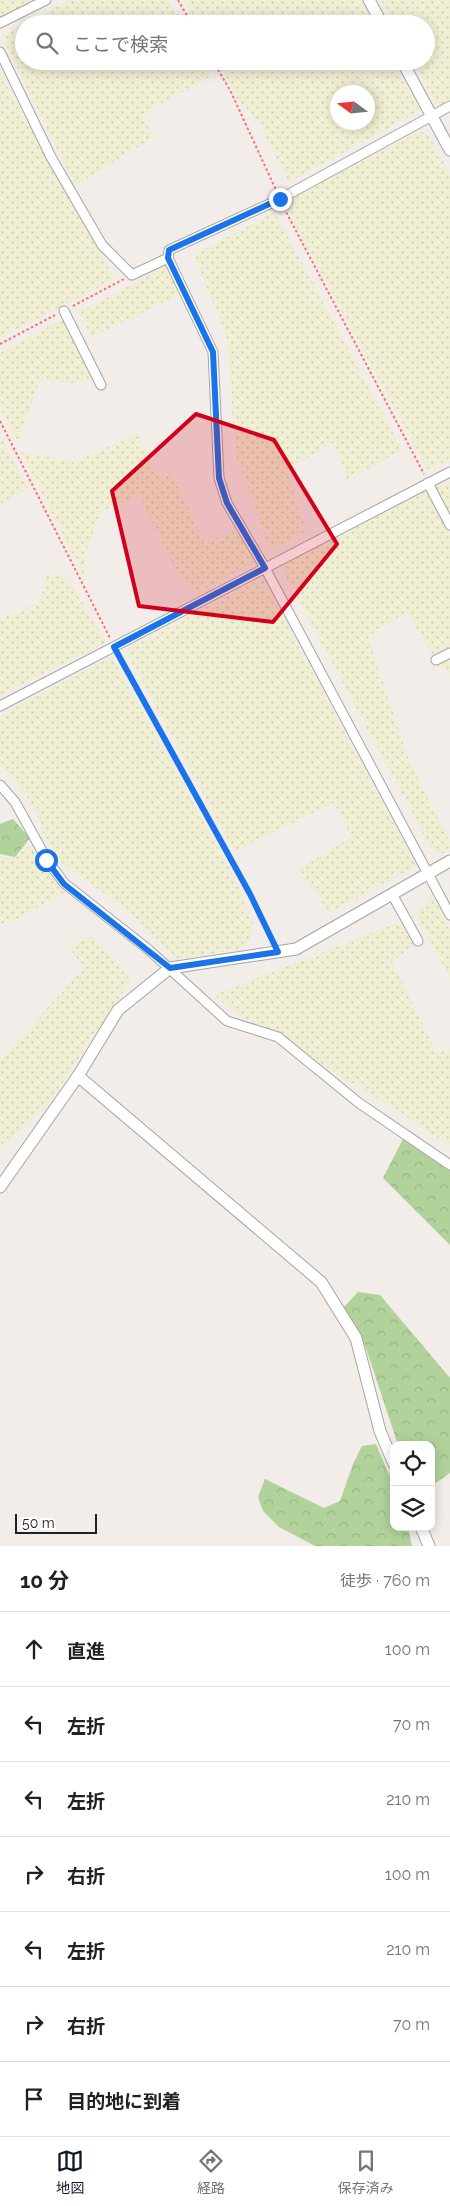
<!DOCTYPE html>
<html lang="ja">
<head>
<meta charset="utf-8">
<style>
  body { margin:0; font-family:Raleway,"Noto Sans JP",sans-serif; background:#f2f2f2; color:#202124 }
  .controls { position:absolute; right:15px; bottom:15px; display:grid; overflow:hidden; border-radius:10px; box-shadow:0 2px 12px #0003 }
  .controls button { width:45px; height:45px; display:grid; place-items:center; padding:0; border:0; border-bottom:1px solid #e0e0e0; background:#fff; color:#202124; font:25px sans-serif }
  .compass { position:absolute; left:330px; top:85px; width:45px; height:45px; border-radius:50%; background:#fff; box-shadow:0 2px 12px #0003; rotate:285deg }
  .scale { position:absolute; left:15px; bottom:12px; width:82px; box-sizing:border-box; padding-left:5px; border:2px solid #212121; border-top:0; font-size:14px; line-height:18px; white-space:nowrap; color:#212121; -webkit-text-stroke:4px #fff; paint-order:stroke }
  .stop { position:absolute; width:15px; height:15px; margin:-11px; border:4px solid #1a73e8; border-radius:50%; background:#fff }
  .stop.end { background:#1a73e8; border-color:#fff; box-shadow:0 1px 5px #0008 }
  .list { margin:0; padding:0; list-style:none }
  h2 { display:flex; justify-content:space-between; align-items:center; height:65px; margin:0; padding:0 20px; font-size:21px }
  h2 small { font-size:16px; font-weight:400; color:#757577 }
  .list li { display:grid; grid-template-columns:32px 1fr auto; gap:15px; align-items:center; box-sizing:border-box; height:75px; padding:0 20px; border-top:1px solid #e0e0e0 }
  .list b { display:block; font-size:19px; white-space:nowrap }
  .list em { font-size:16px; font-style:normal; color:#757577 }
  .icon { flex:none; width:28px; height:28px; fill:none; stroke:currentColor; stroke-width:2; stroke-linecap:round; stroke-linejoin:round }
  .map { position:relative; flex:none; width:450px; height:1546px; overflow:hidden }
  .search { position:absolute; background:#fff; box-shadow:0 2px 12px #0003; left:15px; right:15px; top:15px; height:55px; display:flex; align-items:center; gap:12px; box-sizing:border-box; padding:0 18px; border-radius:28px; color:#757577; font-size:19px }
  .sheet { height:590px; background:#fff }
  nav { display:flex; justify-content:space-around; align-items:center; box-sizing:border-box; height:70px; border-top:1px solid #e0e0e0; background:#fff; font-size:14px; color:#757577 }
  nav a { display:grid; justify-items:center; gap:2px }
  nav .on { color:#111827 }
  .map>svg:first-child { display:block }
  .farmland { fill:url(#farmland-dots); fill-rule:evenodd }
  .forest { fill:url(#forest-crowns) }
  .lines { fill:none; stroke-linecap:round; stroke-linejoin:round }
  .minor-casing { stroke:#a5a5a5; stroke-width:11 }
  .tertiary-casing { stroke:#a5a5a5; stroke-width:13 }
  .path { stroke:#fd6d71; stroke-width:2; stroke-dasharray:2.5 2.5; stroke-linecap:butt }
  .minor { stroke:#fff; stroke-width:9 }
  .tertiary { stroke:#fff; stroke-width:11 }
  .route { stroke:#1a73e8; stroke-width:6 }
  .marked { fill:#d2001a; fill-opacity:0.2; stroke:#d2001a; stroke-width:4; stroke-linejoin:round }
</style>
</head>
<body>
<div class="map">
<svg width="450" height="1546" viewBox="0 0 450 1546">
  <defs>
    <pattern id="farmland-dots" width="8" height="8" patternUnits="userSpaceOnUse" patternTransform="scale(1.25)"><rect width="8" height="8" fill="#f0efd3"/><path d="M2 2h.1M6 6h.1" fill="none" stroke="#cecdb5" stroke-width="1.8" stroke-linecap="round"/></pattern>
    <pattern id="forest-crowns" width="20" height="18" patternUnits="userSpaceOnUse" patternTransform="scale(1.25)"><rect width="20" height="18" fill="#b2d29c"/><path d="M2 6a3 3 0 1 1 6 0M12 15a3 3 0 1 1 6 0" fill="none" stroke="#99b486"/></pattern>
  </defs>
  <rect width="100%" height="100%" fill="#f2ede8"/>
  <g class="farmland">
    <path d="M0 0H41L0 20Z"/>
    <path d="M69 0H169L181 24H25Z"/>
    <path d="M184 0H359L372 24H197Z"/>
    <path d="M381 0H450V100L437 107 413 61H426V24H394Z"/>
    <path d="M24 24V61H202L210 77 141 115 154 137 75 186 2 37Z"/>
    <path d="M218 61H392L420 111 289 182 260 125 237 98ZM338 92H368V122H338Z"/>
    <path d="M0 69 10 92 115 279 0 338Z"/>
    <path d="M421 131 429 136 450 175V459L428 471 285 206 294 196Z"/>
    <path d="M275 212 402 450 347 480 334 443 287 469 306 531 271 551 235 452 228 341 194 255Z"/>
    <path d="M166 266 181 294 92 337 78 313Z"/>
    <path d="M64 318 92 377 78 383 40 380 18 441 0 408V353Z"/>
    <path d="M137 433 157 475 171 472 204 543 237 530 259 559 195 595 173 564 139 495 101 512 87 549 84 577 21 452 73 462 125 440Z"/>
    <path d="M0 436 28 488 0 505Z"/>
    <path d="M450 481V523L432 490Z"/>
    <path d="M427 490 450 536V674L440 667 407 612 368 637 409 760 450 842V847L442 854 431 848 280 565Z"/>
    <path d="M48 573 69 579 106 643 0 695V619L39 603Z"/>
    <path d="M262 578 416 866 329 913 299 868 352 837 334 803 234 851 125 650Z"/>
    <path d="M112 656 238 884 254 927 246 948 178 959 127 910 62 863 44 836 34 807 12 776 0 766V716Z"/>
    <path d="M34 843 65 892 16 920 0 924V856L11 859Z"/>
    <path d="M431 894 450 930V979L417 915Z"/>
    <path d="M408 919 418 941 392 962 437 1053 450 1049V1146L382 1101 232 1010 214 995Z"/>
    <path d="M93 936 131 980 48 1105 0 1150V1060L84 968 68 946Z"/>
  </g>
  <g class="forest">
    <path d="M13 819 30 838 15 857 0 854V824Z"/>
    <path d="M405 1135 450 1166V1245L383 1178Z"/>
    <path d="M358 1292 380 1295 450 1378V1473L431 1486V1445H398L365 1345 342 1309Z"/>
    <path d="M376 1444 394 1486V1527H408L412 1546H315L279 1527 263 1511 258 1497 265 1479 324 1508 340 1501 353 1464 362 1446Z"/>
  </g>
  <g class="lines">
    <g class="minor-casing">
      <g id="minor">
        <path d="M0 23 46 0"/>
        <path d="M0 52 51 157 102 245 132 275 168 258"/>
        <path d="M450 106 280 199 169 250 168 258 213 352 219 478 227 503 265 568 450 915"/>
        <path d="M64 311 101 385"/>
        <path d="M428 483 450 525"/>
        <path d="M436 660 450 653"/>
        <path d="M0 706 450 472"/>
        <path d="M0 785 15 802 47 860 64 883 149 950 227 1021 278 1037 359 1103 450 1165"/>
        <path d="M392 894 418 941"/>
      </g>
    </g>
    <g class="tertiary-casing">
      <g id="tertiary">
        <path d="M369 0 382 24"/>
        <path d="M402 61 450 150"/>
        <path d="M78 1076 321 1282 356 1338 380 1431 394 1464"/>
        <path d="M0 1187 78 1076 118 1010 170 968 296 949 450 861"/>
        <path d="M421 1527 429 1546"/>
      </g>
    </g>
    <g class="path">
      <path d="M178 0 192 24"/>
      <path d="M213 61 231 92 276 190"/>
      <path d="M284 208 424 474"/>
      <path d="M73 306 124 279"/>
      <path d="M0 344 55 315"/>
      <path d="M0 421 110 638"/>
      <path d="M119 655 250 894 273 942"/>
    </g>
    <use href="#minor" class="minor"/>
    <use href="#tertiary" class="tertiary"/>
  </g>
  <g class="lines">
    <path class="route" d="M46 860 64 884 170 968 278 952 250 894 114 647 265 568 227 503 219 478 213 352 168 258 169 250 280 199"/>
  </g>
  <path class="marked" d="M196 414 274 440 337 544 273 622 139 606 112 491Z"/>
</svg>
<div class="controls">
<button><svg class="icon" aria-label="locate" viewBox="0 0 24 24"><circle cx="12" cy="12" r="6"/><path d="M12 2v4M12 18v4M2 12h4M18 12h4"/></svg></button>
<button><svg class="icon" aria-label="layers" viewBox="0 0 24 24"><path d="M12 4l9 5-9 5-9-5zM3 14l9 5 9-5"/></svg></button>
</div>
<svg class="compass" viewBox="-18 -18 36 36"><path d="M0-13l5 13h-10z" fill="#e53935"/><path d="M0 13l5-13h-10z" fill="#757577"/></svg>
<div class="scale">50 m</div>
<div class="stop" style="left:46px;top:860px"></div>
<div class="stop end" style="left:280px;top:199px"></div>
<div class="search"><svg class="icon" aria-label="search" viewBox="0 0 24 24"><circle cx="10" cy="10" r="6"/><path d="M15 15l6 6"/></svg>ここで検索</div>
</div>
<section class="sheet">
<h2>10 分<small>徒歩 · 760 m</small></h2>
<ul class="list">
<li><svg class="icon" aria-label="ahead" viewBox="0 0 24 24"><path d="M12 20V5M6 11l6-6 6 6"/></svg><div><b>直進</b></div><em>100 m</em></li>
<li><svg class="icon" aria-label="left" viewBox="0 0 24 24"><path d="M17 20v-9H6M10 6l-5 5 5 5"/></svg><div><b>左折</b></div><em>70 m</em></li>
<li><svg class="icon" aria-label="left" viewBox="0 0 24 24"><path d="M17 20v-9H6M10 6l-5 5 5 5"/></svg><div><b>左折</b></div><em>210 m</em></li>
<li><svg class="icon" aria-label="right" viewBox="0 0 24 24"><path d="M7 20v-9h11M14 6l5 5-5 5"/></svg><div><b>右折</b></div><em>100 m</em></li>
<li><svg class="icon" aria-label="left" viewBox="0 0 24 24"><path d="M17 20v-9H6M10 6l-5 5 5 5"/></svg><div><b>左折</b></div><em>210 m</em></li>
<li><svg class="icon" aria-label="right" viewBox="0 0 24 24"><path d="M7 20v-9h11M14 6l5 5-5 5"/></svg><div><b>右折</b></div><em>70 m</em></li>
<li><svg class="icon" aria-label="arrive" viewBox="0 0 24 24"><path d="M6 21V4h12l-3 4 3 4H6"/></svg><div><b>目的地に到着</b></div></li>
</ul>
</section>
<nav>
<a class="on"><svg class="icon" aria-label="map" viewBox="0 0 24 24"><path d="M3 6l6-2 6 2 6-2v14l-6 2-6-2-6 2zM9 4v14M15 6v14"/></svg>地図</a>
<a><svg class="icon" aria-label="directions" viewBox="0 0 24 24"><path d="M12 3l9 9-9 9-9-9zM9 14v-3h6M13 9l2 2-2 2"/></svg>経路</a>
<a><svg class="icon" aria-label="saved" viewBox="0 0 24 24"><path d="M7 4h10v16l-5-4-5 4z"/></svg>保存済み</a>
</nav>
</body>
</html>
